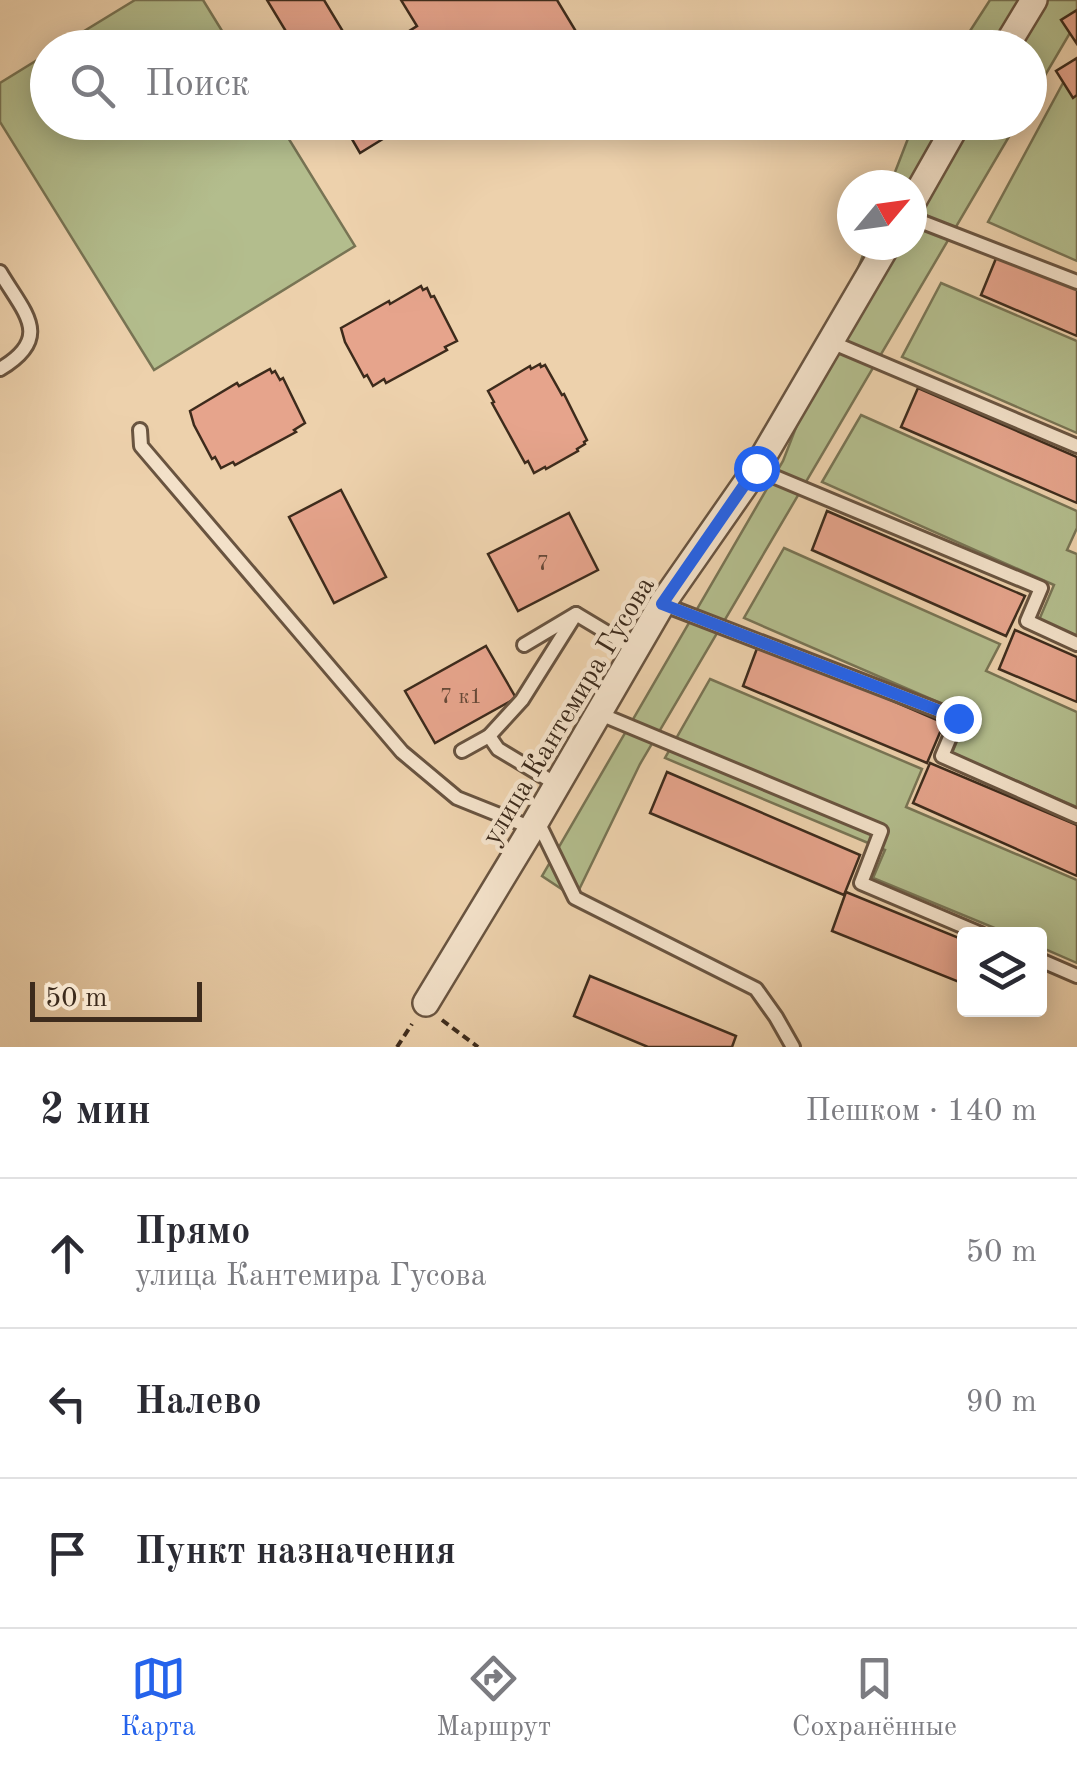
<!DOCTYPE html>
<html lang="ru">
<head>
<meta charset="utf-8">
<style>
  body { margin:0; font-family:"Old Standard TT",serif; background:#f7f7f7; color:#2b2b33 }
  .controls { position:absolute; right:30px; bottom:30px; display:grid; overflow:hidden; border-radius:10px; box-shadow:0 5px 25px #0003 }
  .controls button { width:90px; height:90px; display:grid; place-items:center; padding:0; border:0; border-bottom:2px solid #e1e1e2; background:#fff; color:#2b2b33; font:50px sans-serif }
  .compass { position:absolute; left:837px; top:170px; width:90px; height:90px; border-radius:50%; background:#fff; box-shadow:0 5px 25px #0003; rotate:61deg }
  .scale { position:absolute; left:30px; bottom:25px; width:172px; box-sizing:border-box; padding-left:10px; border:5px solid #3d2b1c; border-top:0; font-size:28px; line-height:35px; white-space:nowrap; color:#3d2b1c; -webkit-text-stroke:8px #f3e1c9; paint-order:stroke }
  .stop { position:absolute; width:30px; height:30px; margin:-22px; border:8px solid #2563eb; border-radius:50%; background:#fff }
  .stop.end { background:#2563eb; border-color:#fff; box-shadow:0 2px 10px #0008 }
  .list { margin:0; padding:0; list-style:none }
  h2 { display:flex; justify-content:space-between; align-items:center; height:130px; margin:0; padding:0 40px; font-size:42px }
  h2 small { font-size:32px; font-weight:400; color:#7c7c81 }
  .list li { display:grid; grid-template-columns:65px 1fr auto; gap:30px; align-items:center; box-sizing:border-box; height:150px; padding:0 40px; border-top:2px solid #e1e1e2 }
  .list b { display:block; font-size:38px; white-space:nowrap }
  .list p { margin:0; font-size:32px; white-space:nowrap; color:#7c7c81 }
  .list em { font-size:32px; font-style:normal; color:#7c7c81 }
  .icon { flex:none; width:55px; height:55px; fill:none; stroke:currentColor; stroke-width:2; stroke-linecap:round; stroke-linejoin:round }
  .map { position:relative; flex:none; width:1077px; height:1047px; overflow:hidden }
  .search { position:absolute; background:#fff; box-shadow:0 5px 25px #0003; left:30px; right:30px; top:30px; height:110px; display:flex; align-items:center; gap:25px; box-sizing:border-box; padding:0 35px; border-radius:55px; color:#7c7c81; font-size:38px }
  .sheet { height:580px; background:#fff }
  nav { display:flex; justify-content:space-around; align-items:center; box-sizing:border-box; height:140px; border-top:2px solid #e1e1e2; background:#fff; font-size:28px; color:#7c7c81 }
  nav a { display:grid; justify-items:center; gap:5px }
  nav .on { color:#2563eb }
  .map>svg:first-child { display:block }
  .green { fill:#b3bd8d; stroke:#787454; stroke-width:2.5 }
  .building { fill:#e6a48c; stroke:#3d2b1c; stroke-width:2.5 }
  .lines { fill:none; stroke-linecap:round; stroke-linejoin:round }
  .lane-casing { stroke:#695440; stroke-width:18 }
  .street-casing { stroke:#695440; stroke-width:30 }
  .path { stroke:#3d2b1c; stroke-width:4; stroke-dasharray:8 5; stroke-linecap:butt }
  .lane { stroke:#f3e1c9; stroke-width:12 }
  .street { stroke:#f3e1c9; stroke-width:25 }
  .route { stroke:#2563eb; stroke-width:12 }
  .labels { text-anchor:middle; stroke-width:9; stroke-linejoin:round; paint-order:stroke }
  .number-label { font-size:22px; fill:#674938 }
  .street-label { font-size:28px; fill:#3d2b1c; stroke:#f3e1c9 }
</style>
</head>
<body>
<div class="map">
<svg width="1077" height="1047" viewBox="0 0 1077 1047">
  <rect width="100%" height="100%" fill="#edd1ac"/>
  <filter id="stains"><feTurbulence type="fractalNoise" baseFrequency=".002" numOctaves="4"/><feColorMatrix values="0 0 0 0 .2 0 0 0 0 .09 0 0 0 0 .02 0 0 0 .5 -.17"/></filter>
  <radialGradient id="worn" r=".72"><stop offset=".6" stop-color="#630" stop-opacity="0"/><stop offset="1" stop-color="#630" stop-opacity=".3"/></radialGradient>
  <g class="green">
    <path d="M135 0H203L232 47H58Z"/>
    <path d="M990 0H1077V21L1030 101V48H959Z"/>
    <path d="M47 54 48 122 279 123 355 246 154 370 0 122V83Z"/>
    <path d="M1063 83 1077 88V261L988 222Z"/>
    <path d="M914 123H1017L640 764 575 898 542 876 783 461 867 245H912V185H890Z"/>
    <path d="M941 283 1077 341V433L902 357Z"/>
    <path d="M861 415 1077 511V528L1067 550 1077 554V637L1039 620 1054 585 822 482Z"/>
    <path d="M784 548 1000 644 986 671 1077 712V807L952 753 968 715 744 618Z"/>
    <path d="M710 679 922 769 906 807 1077 880V963L1040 947V934H1009L873 878 885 850 665 758Z"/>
  </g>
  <g class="building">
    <path d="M267 0H324L353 48H296Z"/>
    <path d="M401 0H557L586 48H435L425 32 399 48H382L417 26Z"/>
    <path d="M1077 10V44L1061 20Z"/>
    <path d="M1077 58V95L1073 98 1056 71Z"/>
    <path d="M342 122H401L404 126 360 153Z"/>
    <path d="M997 256 1077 289V336L981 295Z"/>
    <path d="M421 286 423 290 427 288 431 297 434 296 457 341 445 347 447 350 386 383 384 379 373 386 367 375 364 377 345 342 341 328 389 301 390 304Z"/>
    <path d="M540 364 541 367 545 365 562 395 564 394 587 440 584 442 585 444 577 449 578 451 546 469 545 467 534 473 528 461 525 463 492 403 494 402 488 391 530 366 531 369Z"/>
    <path d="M270 369 272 373 275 371 280 380 283 378 305 423 294 430 296 432 235 465 233 462 221 468 215 457 212 459 194 425 190 411 237 383 239 386Z"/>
    <path d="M918 388 1077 457V503L901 427Z"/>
    <path d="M341 490 386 577 334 603 289 517Z"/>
    <path d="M827 511 1025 596 1006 636 812 550Z"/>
    <path d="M569 513 598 570 518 611 488 554Z"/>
    <path d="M1015 630 1077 657V702L999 669Z"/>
    <path d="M759 643 944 723 927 763 743 686Z"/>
    <path d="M486 646 516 698 435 743 405 691Z"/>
    <path d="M930 763 1077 825V876L913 803Z"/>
    <path d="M667 772 860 855 844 895 650 813Z"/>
    <path d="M846 892 964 940V984L832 931Z"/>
    <path d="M590 976 736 1036 732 1047H648L574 1016Z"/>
  </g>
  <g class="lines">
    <g class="lane-casing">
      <g id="lane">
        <path d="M912 218 1077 282"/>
        <path d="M0 272C24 313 54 337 0 369"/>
        <path d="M831 342 1077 446"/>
        <path d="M140 430 141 446 402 752 457 798 532 828"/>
        <path d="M756 469 1041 588 1027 621 1077 644"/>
        <path d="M662 604 958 718 942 756 1077 816"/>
        <path d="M524 645 576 614 636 650"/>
        <path d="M600 714 881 831 861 883 981 934"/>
        <path d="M489 736 522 700 576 614"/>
        <path d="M462 751 489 736 498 749 556 784"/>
        <path d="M537 820 575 898 756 989 776 1017 793 1047"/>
        <path d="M1040 960 1077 976"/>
      </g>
    </g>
    <g class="street-casing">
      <g id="street">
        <path d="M1005 48 1034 0"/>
        <path d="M912 203 958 122"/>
        <path d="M426 1003 532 828 662 604 756 469 887 245"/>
      </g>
    </g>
    <g class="path">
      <path d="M442 1020 478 1047"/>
      <path d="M397 1047 412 1024"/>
    </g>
    <use href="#lane" class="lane"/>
    <use href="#street" class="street"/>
  </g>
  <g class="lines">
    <path class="route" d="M756 468 662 604 958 718"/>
  </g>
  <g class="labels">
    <g class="number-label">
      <text x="543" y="570">7</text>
      <text x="461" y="703">7 к1</text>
    </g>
    <g class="street-label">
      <text transform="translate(567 710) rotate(-59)" y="10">улица Кантемира Гусова</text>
    </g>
  </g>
  <rect width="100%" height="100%" filter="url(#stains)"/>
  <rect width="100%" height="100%" fill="url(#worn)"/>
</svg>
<div class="controls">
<button><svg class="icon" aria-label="layers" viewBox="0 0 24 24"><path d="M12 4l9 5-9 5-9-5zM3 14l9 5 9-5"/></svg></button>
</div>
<svg class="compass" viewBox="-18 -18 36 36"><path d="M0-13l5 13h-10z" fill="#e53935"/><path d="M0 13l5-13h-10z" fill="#7c7c81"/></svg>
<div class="scale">50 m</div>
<div class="stop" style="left:756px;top:468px"></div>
<div class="stop end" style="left:958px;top:718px"></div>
<div class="search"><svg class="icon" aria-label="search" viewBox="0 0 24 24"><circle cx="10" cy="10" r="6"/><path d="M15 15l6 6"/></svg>Поиск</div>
</div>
<section class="sheet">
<h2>2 мин<small>Пешком · 140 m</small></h2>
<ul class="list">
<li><svg class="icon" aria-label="ahead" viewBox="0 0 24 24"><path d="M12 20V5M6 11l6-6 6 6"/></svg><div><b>Прямо</b><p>улица Кантемира Гусова</p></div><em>50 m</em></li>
<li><svg class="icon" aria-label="left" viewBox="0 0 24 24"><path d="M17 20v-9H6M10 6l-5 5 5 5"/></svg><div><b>Налево</b></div><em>90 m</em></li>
<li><svg class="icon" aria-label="arrive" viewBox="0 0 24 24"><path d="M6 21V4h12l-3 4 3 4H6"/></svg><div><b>Пункт назначения</b></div></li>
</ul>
</section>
<nav>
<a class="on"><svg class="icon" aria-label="map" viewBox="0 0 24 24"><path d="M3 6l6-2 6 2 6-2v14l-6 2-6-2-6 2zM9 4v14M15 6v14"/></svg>Карта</a>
<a><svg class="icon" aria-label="directions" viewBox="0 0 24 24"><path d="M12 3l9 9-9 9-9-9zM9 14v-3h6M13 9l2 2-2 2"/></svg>Маршрут</a>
<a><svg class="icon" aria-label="saved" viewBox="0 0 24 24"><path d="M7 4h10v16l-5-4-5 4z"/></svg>Сохранённые</a>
</nav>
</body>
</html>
